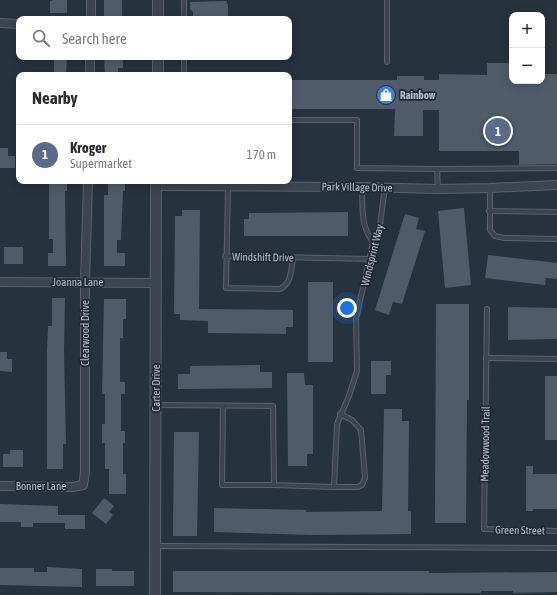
<!DOCTYPE html>
<html lang="en">
<head>
<meta charset="utf-8">
<style>
  body { margin:0; font-family:"Asap Condensed",sans-serif; background:#f7f7f7; color:#2b2b33 }
  .controls { position:absolute; right:12px; top:12px; display:grid; overflow:hidden; border-radius:8px; box-shadow:0 2px 10px #0003 }
  .controls button { width:36px; height:36px; display:grid; place-items:center; padding:0; border:0; border-bottom:1px solid #e1e1e2; background:#fff; color:#2b2b33; font:20px sans-serif }
  .you { position:absolute; left:347px; top:308px; width:14px; height:14px; margin:-10px; border:3px solid #fff; border-radius:50%; background:#1a73e8; box-shadow:0 0 0 6px #1a73e833 }
  .badge { display:grid; place-items:center; width:26px; height:26px; border-radius:50%; background:#5a6b8a; color:#fff; font-size:13px; font-weight:700 }
  .pin { position:absolute; translate:-50% -50%; border:2px solid #fff; box-shadow:0 1px 4px #0006 }
  .list { margin:0; padding:0; list-style:none }
  h2 { display:flex; justify-content:space-between; align-items:center; height:52px; margin:0; padding:0 16px; font-size:17px }
  h2 small { font-size:13px; font-weight:400; color:#7c7c81 }
  .list li { display:grid; grid-template-columns:26px 1fr auto; gap:12px; align-items:center; box-sizing:border-box; height:60px; padding:0 16px; border-top:1px solid #e1e1e2 }
  .list b { display:block; font-size:15px; white-space:nowrap }
  .list p { margin:0; font-size:13px; white-space:nowrap; color:#7c7c81 }
  .list em { font-size:13px; font-style:normal; color:#7c7c81 }
  .icon { flex:none; width:22px; height:22px; fill:none; stroke:currentColor; stroke-width:2; stroke-linecap:round; stroke-linejoin:round }
  .map { position:relative; flex:none; width:557px; height:595px; overflow:hidden }
  .search { position:absolute; background:#fff; box-shadow:0 2px 10px #0003; left:16px; top:16px; width:276px; height:44px; display:flex; align-items:center; gap:10px; box-sizing:border-box; padding:0 14px; border-radius:8px; color:#7c7c81; font-size:15px }
  .panel { position:absolute; background:#fff; box-shadow:0 2px 10px #0003; left:16px; top:72px; width:276px; height:112px; border-radius:8px }
  .map>svg:first-child { display:block }
  .building { fill:#505b6a }
  .lines { fill:none; stroke-linecap:round; stroke-linejoin:round }
  .service-casing { stroke:#59626d; stroke-width:6 }
  .minor-casing { stroke:#59626d; stroke-width:10 }
  .tertiary-casing { stroke:#59626d; stroke-width:12 }
  .service { stroke:#3b444f; stroke-width:4 }
  .minor { stroke:#3b444f; stroke-width:8 }
  .tertiary { stroke:#3b444f; stroke-width:10 }
  .labels { text-anchor:middle; stroke-width:3.5; stroke-linejoin:round; paint-order:stroke }
  .poi-label { font-size:11px; font-weight:bold; fill:#b7bfca; stroke:#202935; text-anchor:start }
  .street-label { font-size:11px; fill:#b7bfca; stroke:#202935 }
</style>
</head>
<body>
<div class="map">
<svg width="557" height="595" viewBox="0 0 557 595">
  <rect width="100%" height="100%" fill="#27323f"/>
  <g class="building">
    <path d="M54 0H67V13H50V1Z"/>
    <rect x="104" y="0" width="18" height="19"/>
    <path d="M226 1 228 5V19H193V12L190 9V2Z"/>
    <path d="M54 57H67L66 75H54Z"/>
    <path d="M104 57H123V68H118V75H105Z"/>
    <path d="M487 63H512V81H542V74H557V164L519 165V151H439V110H423V136H394L395 109H289V80H397V76H424V80H439V74L487 75Z"/>
    <path d="M0 148H8V156H15V168H0Z"/>
    <path d="M49 181H67V191H65L66 266H48V253H53V239H49Z"/>
    <path d="M108 181H125V191H123L121 240H117V253H125V266H104V195H108Z"/>
    <path d="M464 208 471 285 445 288 438 211Z"/>
    <path d="M182 210H200L199 309 293 310V327H286V334L208 333V321L180 320V314H174L175 216H182Z"/>
    <path d="M348 212V236H244V219H249V213Z"/>
    <path d="M405 214 419 218 416 229 425 231 402 304 393 302 389 315 375 310Z"/>
    <rect x="4" y="247" width="19" height="17"/>
    <path d="M488 255 557 263V279L546 278 545 285 485 278Z"/>
    <rect x="308" y="282" width="25" height="80"/>
    <path d="M52 298H65L64 352 66 444H63V469H47V350L48 326H52Z"/>
    <path d="M104 299H126V319H123V338H120V382H125V394H121V431H125V443H123V474H126V494H109V469H105V443H102V424H105V394H102Z"/>
    <path d="M436 304H469V400H467L466 523H435Z"/>
    <path d="M508 307 557 308V339L508 340Z"/>
    <path d="M0 352H7V359H12V372L0 371Z"/>
    <path d="M371 361H391V375H386V394H371Z"/>
    <path d="M260 365V372H272V388L178 389V374H190V366Z"/>
    <path d="M287 373H304L305 385H313V454H307V466H288Z"/>
    <rect x="545" y="376" width="12" height="64"/>
    <path d="M384 409H402V421H409L408 511H411V534L313 535 214 532V508L306 510V512L382 511Z"/>
    <path d="M174 432H199L197 536H173Z"/>
    <path d="M10 450H23V467H3V454H10Z"/>
    <path d="M526 466H533V474H557V509H533V511H526Z"/>
    <path d="M104 498 114 506 109 512 113 515 106 524 92 513Z"/>
    <path d="M0 504 58 506V515H85V529H65V523H33V527H21V522H0Z"/>
    <path d="M47 567 82 569V587L0 585V568H34V572H47Z"/>
    <path d="M96 569H112V571H134V586H96Z"/>
    <path d="M173 571H429V573L557 572V592L513 593V591H481V593L173 592Z"/>
  </g>
  <g class="lines">
    <g class="service-casing">
      <g id="service">
        <path d="M387 0V62"/>
        <path d="M184 19V0"/>
        <path d="M184 75V57"/>
        <path d="M289 120H357V168L437 169"/>
        <path d="M228 187 226 288 280 289C292 283 291 269 293 258"/>
        <path d="M362 187C363 208 360 225 373 242"/>
        <path d="M490 188V230L495 236 504 238 557 239"/>
        <path d="M438 189 437 169 557 168"/>
        <path d="M489 211 557 212"/>
        <path d="M225 256 370 259"/>
        <path d="M487 309 484 529 557 531"/>
        <path d="M486 358 557 359"/>
        <path d="M156 405 273 406 274 485 334 487 337 424 349 396 357 371 356 319 373 242 379 232 385 187"/>
        <path d="M223 406 222 485H274"/>
        <path d="M334 487H358L362 485 365 478 361 430 352 420 340 414"/>
        <path d="M155 546 557 548"/>
      </g>
    </g>
    <g class="minor-casing">
      <g id="minor">
        <path d="M91 19V0"/>
        <path d="M0 23 19 24"/>
        <path d="M90 75V57"/>
        <path d="M156 186 362 187 438 189 490 188 557 185"/>
        <path d="M0 282 157 283"/>
        <path d="M0 486 73 487 83 485 85 472V282L88 181"/>
      </g>
    </g>
    <g class="tertiary-casing">
      <g id="tertiary">
        <path d="M158 19V0"/>
        <path d="M158 75V57"/>
        <path d="M155 595 156 181"/>
      </g>
    </g>
    <use href="#service" class="service"/>
    <use href="#minor" class="minor"/>
    <use href="#tertiary" class="tertiary"/>
  </g>
  <defs>
    <g id="shop-disc" transform="scale(1)"><circle r="9.5" fill="#3f7fe0" stroke="#202935"/><path d="M-5-2.5h2.3a2.7 3.5 0 0 1 5.4 0H5L5.5 6h-11ZM-1.5-2.5h3a1.5 2.3 0 0 0-3 0Z" fill="#fff"/></g>
  </defs>
  <g fill-rule="evenodd">
    <use href="#shop-disc" x="386" y="95"/>
  </g>
  <g class="labels">
    <g class="poi-label">
      <text x="400" y="99">Rainbow</text>
    </g>
    <g class="street-label">
      <text transform="translate(357 187) rotate(1)" y="4">Park Village Drive</text>
      <text transform="translate(372 255) rotate(-76)" y="4">Windsprint Way</text>
      <text transform="translate(263 257) rotate(1)" y="4">Windshift Drive</text>
      <text x="78" y="286">Joanna Lane</text>
      <text transform="translate(85 333) rotate(-90)" y="4">Clearwood Drive</text>
      <text transform="translate(156 388) rotate(-90)" y="4">Carter Drive</text>
      <text transform="translate(485 444) rotate(-89)" y="4">Meadowwood Trail</text>
      <text x="41" y="490">Bonner Lane</text>
      <text transform="translate(520 530) rotate(1)" y="4">Green Street</text>
    </g>
  </g>
</svg>
<div class="controls">
<button>+</button>
<button>−</button>
</div>
<div class="you"></div>
<div class="pin badge" style="left:498px;top:131px">1</div>
<div class="search"><svg class="icon" aria-label="search" viewBox="0 0 24 24"><circle cx="10" cy="10" r="6"/><path d="M15 15l6 6"/></svg>Search here</div>
<section class="panel">
<h2>Nearby<small></small></h2>
<ul class="list">
<li><span class="badge">1</span><div><b>Kroger</b><p>Supermarket</p></div><em>170 m</em></li>
</ul>
</section>
</div>
</body>
</html>
